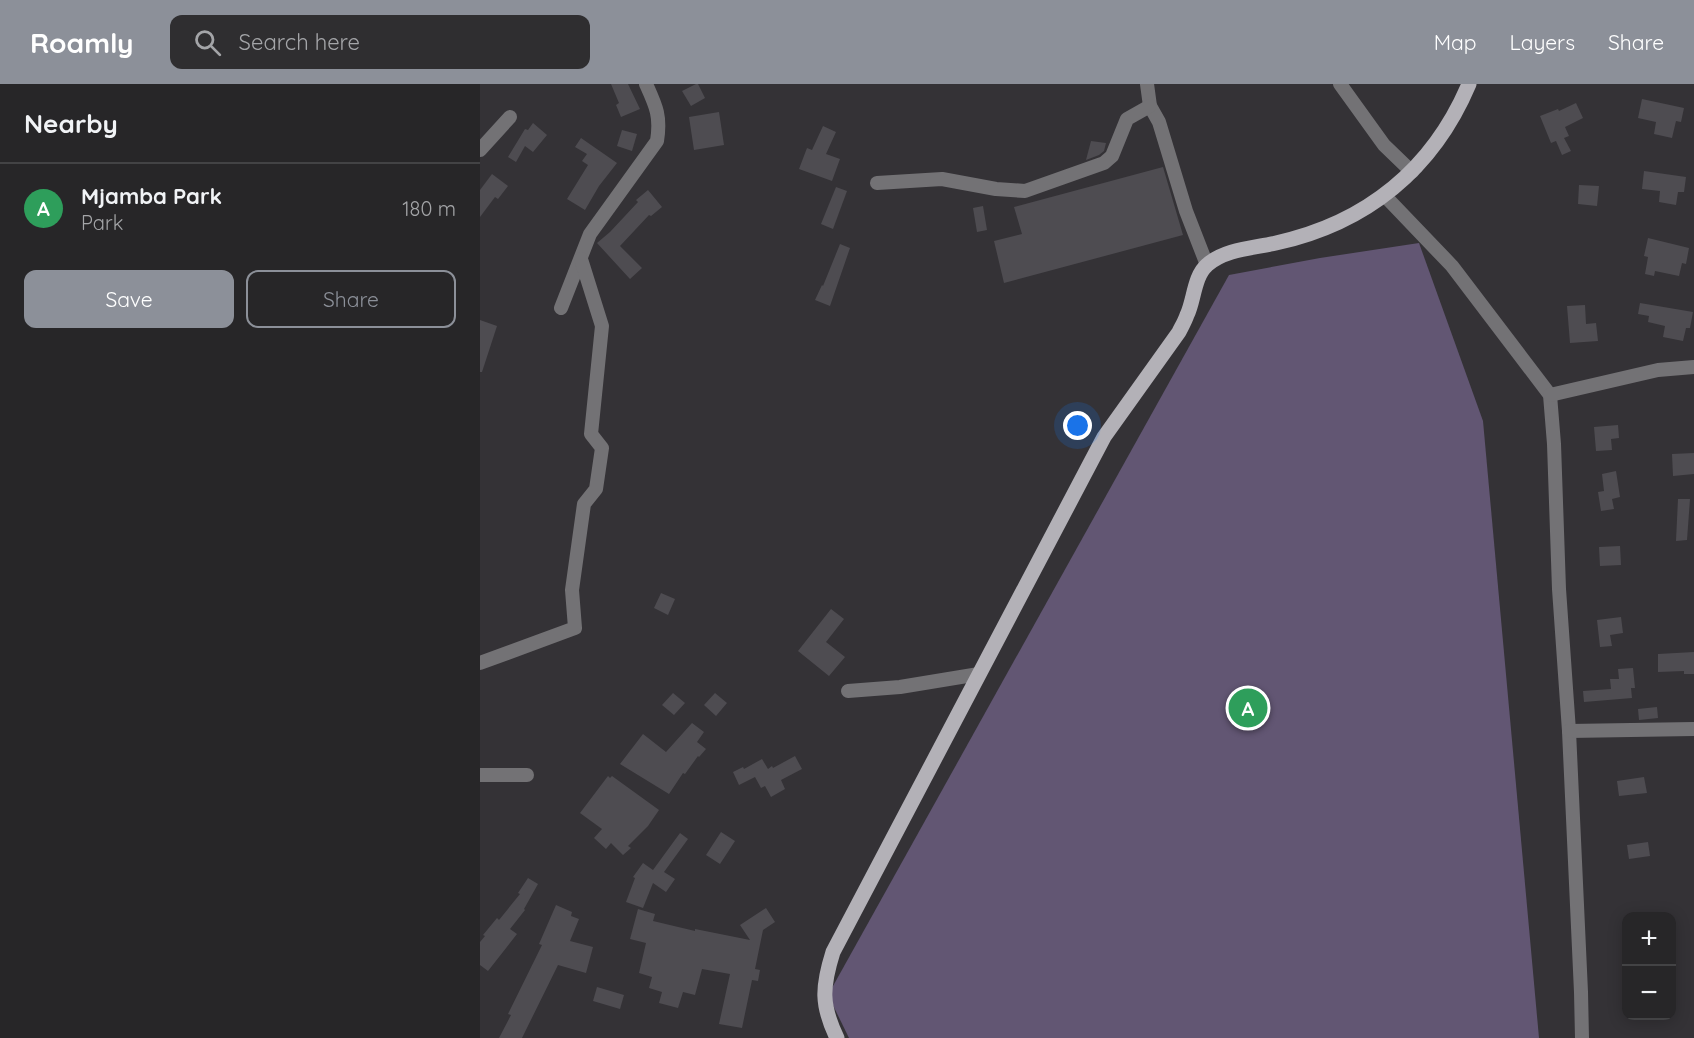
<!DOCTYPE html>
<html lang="en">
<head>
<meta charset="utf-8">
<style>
  body { margin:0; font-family:Quicksand,sans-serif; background:#2f2e30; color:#f1f3f6 }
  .controls { position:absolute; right:18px; bottom:18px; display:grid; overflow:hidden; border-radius:12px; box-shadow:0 3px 15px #0003 }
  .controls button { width:54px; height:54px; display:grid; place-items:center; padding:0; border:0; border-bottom:2px solid #434345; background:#272628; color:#f1f3f6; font:30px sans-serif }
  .you { position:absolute; left:598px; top:342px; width:21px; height:21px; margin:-15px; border:4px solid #fff; border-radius:50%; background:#1a73e8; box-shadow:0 0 0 9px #1a73e833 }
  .badge { display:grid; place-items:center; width:39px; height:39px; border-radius:50%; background:#8c9099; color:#fff; font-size:20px; font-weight:700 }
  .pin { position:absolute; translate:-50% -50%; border:3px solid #fff; box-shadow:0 2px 6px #0006 }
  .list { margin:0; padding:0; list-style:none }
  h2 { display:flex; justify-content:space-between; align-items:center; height:78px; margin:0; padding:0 24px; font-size:26px }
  h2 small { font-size:20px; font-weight:400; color:#a4a5a8 }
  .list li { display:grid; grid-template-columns:39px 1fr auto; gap:18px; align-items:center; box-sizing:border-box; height:90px; padding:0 24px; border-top:2px solid #434345 }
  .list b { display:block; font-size:22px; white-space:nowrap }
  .list p { margin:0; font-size:20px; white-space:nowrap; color:#a4a5a8 }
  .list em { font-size:20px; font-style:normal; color:#a4a5a8 }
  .actions { display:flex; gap:12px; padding:18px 24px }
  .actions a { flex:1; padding:14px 0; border:2px solid #8c9099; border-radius:12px; text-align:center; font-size:21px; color:#8c9099 }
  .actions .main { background:#8c9099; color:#fff }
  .icon { flex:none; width:33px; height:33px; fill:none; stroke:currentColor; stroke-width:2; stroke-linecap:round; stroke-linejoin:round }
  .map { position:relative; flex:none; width:1214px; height:954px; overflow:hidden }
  header { display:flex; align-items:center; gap:36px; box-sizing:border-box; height:84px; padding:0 30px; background:#8c9099; color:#fff }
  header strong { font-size:28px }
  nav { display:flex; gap:33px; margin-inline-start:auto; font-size:21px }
  .search { width:420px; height:54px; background:#2f2e30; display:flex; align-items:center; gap:15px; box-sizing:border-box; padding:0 21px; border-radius:12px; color:#a4a5a8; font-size:22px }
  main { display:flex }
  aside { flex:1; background:#272628 }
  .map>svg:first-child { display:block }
  .green { fill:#625673 }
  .building { fill:#4e4c51 }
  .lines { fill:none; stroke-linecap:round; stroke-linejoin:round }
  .minor { stroke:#737275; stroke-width:14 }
  .major { stroke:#b3b1b7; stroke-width:15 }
</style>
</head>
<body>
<header>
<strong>Roamly</strong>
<div class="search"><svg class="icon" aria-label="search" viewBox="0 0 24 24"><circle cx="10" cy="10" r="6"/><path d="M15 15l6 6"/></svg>Search here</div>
<nav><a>Map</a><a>Layers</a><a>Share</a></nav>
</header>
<main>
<aside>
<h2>Nearby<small></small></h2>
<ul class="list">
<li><span class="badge" style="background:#2e9e5b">A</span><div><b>Mjamba Park</b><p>Park</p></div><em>180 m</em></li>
</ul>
<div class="actions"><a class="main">Save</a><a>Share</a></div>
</aside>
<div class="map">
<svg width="1214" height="954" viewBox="0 0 1214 954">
  <rect width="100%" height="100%" fill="#343236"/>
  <path class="green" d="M939 159 1003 337 1059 954H369L348 911 749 191 840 174Z"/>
  <g class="building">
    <path d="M131 0H148L160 25 141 33 136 21 139 19Z"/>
    <path d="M216 0H218L225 14 211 22 202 7Z"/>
    <path d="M1162 15 1204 24 1201 38 1196 37 1192 54 1174 50 1176 38 1158 34Z"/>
    <path d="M1096 19 1103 34 1085 43 1089 52 1084 54 1091 67 1082 71 1076 57 1071 59 1060 32 1078 25 1079 27Z"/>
    <path d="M239 28 244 61 214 66 209 33Z"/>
    <path d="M53 39 67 51 53 68 45 62 36 78 28 73 45 45 48 46Z"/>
    <path d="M343 42 356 48 346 70 360 75 352 97 319 85 327 64 332 66Z"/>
    <path d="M142 46 157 50 152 67 137 62Z"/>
    <path d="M101 54 137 79 119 102 105 126 87 115 108 81 102 77 107 70 95 63Z"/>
    <path d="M611 57 626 59 624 67 619 71 606 76Z"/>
    <path d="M683 83 703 151 524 199 514 157 542 150 534 123Z"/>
    <path d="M1164 87 1206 93 1204 108H1198L1196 121 1179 118 1180 107 1162 105Z"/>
    <path d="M12 90 28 102 18 115 15 113 0 133V106Z"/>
    <path d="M1099 101 1119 102 1117 122 1098 120Z"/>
    <path d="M356 103 367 107 353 145 341 140Z"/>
    <path d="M168 106 182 123 171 132 169 131 140 162 162 184 150 195 117 159 130 148 158 118 156 116Z"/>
    <path d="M503 122 507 146 497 148 493 124Z"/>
    <path d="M1168 154 1209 164 1206 180 1202 179 1199 192 1175 187 1174 192 1165 190 1168 173 1164 172Z"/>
    <path d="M360 160 370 164 350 222 335 216 342 201 343 202Z"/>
    <path d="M1160 219 1213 228 1210 244H1206L1203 257 1183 253 1185 242 1168 238 1169 232 1158 230Z"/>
    <path d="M1105 221 1106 240 1116 239 1118 257 1090 259 1087 222Z"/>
    <path d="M0 236 17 242 2 288H0Z"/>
    <path d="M1138 341 1139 354 1131 355 1132 366 1116 367 1114 343Z"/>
    <path d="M1214 369V390L1193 392 1192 370Z"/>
    <path d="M1136 387 1140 413 1132 415 1134 425 1121 427 1118 408 1124 407 1122 390Z"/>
    <path d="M1198 415H1210L1207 456 1196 457Z"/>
    <path d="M1140 462 1141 481 1120 482 1119 463Z"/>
    <path d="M181 509 195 515 188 531 174 524Z"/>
    <path d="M351 525 364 535 346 558 365 573 349 592 318 567Z"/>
    <path d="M1141 533 1143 549 1130 551 1132 562 1120 563 1117 536Z"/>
    <path d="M1214 568V590H1204V587L1178 588V570Z"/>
    <path d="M1153 584 1155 604H1151L1152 614 1104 618 1103 607 1131 605 1130 595H1139L1138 585Z"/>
    <path d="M193 609 205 619 194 631 182 621Z"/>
    <path d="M235 609 247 619 236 632 224 621Z"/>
    <path d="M1177 623 1178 634 1159 636 1158 625Z"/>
    <path d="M212 639 224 648 217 658 226 665 219 673 218 672 205 690 203 689 189 710 140 680 163 650 186 668Z"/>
    <path d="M315 672 322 685 301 696 305 705 291 713 285 702 281 704 275 693 259 701 253 688 263 683 264 685 282 675 288 685 292 682 293 684Z"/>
    <path d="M128 692 130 694 132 692 179 726 168 742 148 762 151 764 143 771 131 759 126 765 114 754 122 745 100 729Z"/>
    <path d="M1164 693 1167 709 1139 712 1137 697Z"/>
    <path d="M241 748 255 757 240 780 226 771Z"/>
    <path d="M200 749 208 755 184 788 195 795 186 808 173 799 163 824 146 818 155 794 153 793 163 779 173 786Z"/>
    <path d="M1168 758 1170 772 1149 775 1147 761Z"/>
    <path d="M48 794 58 800 44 825 45 826 30 845 37 850 8 887 0 881V858L5 852 3 851 17 834 19 836 40 810 38 809Z"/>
    <path d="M76 821 92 828 91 832 99 835 90 857 113 863 106 889 78 881 42 954H19L31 931 28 930 62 861 59 860Z"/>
    <path d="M286 824 295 838 283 846 275 885 280 886 278 897 272 896 262 944 239 940 250 890 222 885 215 911 203 908 198 924 179 919 182 908 169 904 172 893 159 889 166 859 150 855 158 825 175 830 173 837 215 847V845L270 856 260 841Z"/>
    <path d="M117 903 144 911 140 925 113 917Z"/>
  </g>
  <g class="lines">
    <g class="minor">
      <path d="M667 0 670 22 679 38 706 127 727 181"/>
      <path d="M860 0 904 61 932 88"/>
      <path d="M0 66 30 33"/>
      <path d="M397 99 462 95 516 105 545 107 624 79 632 72 647 35 670 22"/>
      <path d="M905 112 972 182 1070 311 1074 360 1079 505 1089 647 1101 908 1102 954"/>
      <path d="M81 224 110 150 177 57C181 32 176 22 166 0"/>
      <path d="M1070 311 1178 286 1214 283"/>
      <path d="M0 579 95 544 92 506 104 420 116 405 122 364 111 350 122 242 101 175"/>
      <path d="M368 607 420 603 499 590"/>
      <path d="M1089 647 1214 645"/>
      <path d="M0 691H47"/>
    </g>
    <path class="major" d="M357 954C341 921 342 903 353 868L624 353 699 248C702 242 705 237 707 231 714 217 714 192 727 181 745 165 774 164 796 159 887 139 953 85 989 0"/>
  </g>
</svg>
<div class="controls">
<button>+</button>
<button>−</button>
</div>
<div class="you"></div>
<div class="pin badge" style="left:768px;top:624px;background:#2e9e5b">A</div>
</div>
</main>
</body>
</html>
